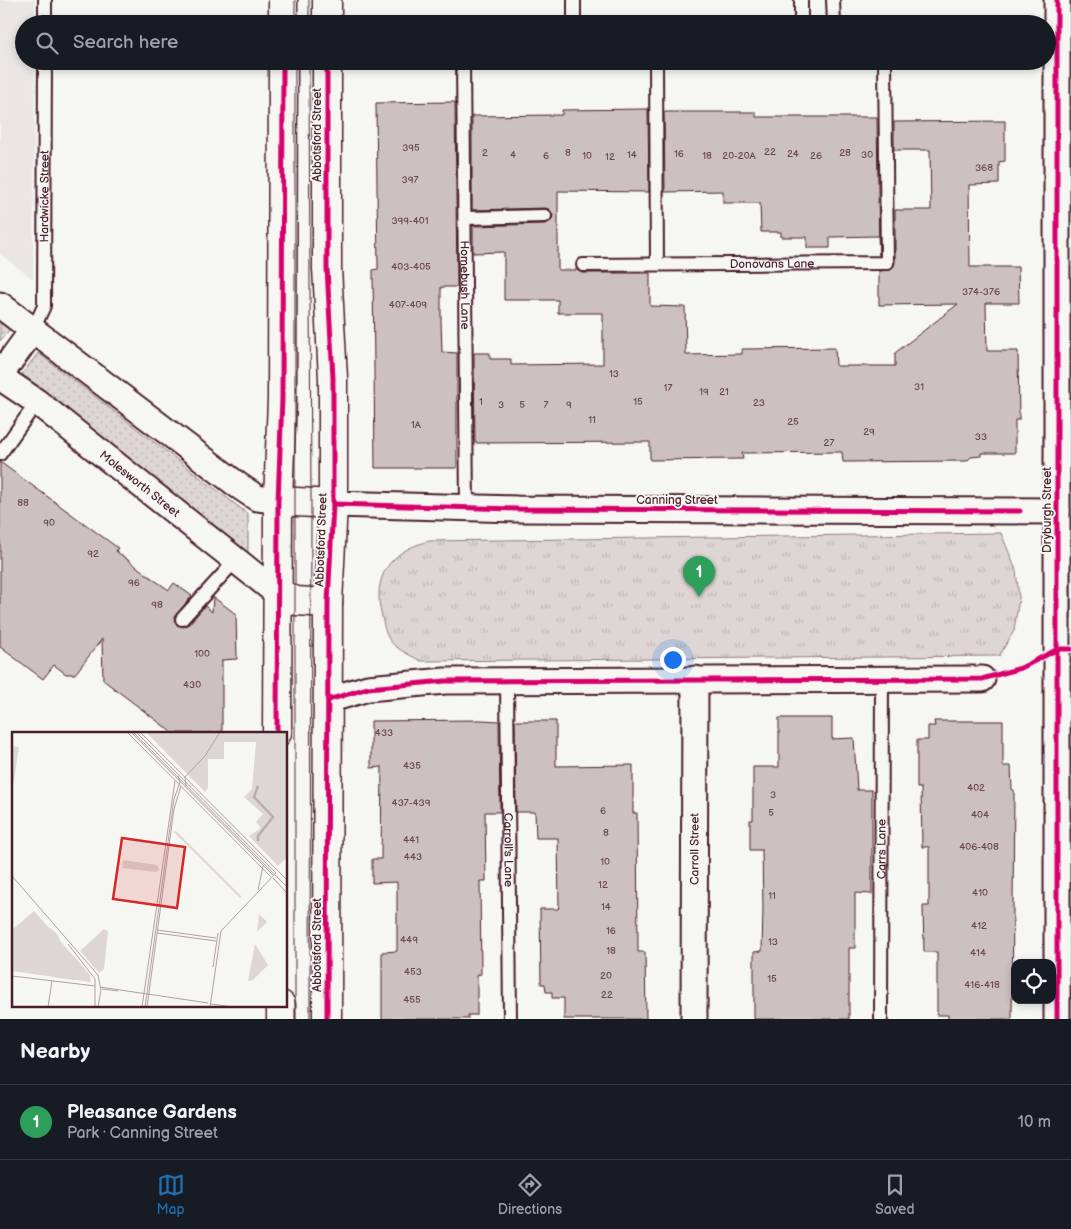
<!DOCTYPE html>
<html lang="en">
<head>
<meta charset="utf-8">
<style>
  body { margin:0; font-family:"Balsamiq Sans",sans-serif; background:#20242c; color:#f1f3f6 }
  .controls { position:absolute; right:15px; bottom:15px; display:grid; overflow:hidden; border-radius:10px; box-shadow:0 2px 8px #0003 }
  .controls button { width:45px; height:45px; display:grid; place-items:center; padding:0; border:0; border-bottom:1px solid #363941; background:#171b24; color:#f1f3f6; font:25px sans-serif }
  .you { position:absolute; left:672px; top:659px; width:18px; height:18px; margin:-12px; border:4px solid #fff; border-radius:50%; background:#1a73e8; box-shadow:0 0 0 8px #1a73e833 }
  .badge { display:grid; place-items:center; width:32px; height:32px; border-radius:50%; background:#1f6fb2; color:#fff; font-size:16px; font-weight:700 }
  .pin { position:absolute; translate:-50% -41px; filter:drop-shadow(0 1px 2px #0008) }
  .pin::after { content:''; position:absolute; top:26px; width:18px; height:15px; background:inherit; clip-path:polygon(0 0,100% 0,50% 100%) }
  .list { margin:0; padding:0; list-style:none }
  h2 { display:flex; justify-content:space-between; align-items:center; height:65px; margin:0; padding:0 20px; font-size:21px }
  h2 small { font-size:16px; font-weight:400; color:#9ea1a6 }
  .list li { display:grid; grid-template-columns:32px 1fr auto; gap:15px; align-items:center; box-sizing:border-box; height:75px; padding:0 20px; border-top:1px solid #363941 }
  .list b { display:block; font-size:19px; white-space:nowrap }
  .list p { margin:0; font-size:16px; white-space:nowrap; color:#9ea1a6 }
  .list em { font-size:16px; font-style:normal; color:#9ea1a6 }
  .icon { flex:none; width:28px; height:28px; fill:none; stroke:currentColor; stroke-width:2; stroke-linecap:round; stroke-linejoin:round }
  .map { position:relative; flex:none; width:1071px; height:1019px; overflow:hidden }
  .search { position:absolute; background:#171b24; box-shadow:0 2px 8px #0003; left:15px; right:15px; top:15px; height:55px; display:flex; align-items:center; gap:12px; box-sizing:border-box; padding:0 18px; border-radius:28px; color:#9ea1a6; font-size:19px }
  .sheet { height:140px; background:#171b24 }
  nav { display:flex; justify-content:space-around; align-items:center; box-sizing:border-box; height:70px; border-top:1px solid #363941; background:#171b24; font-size:14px; color:#9ea1a6 }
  nav a { display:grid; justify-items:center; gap:2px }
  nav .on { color:#1f6fb2 }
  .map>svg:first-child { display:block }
  .built { fill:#e9e6e3 }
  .grass { fill:url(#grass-dots); stroke:#947a80 }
  .park { fill:url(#park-tufts); stroke:#947a80 }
  .building { fill:#ccc1c0; stroke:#4a1f2b }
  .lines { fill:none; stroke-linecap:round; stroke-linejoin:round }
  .lane-casing { stroke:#4a1f2b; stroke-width:16 }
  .street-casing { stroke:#4a1f2b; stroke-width:29 }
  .secondary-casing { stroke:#4a1f2b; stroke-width:31 }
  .lane { stroke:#f6f6f2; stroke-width:12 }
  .street { stroke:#f6f6f2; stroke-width:25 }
  .secondary { stroke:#f6f6f2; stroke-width:28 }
  .tram { stroke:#4a1f2b; stroke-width:1 }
  .cycleway-casing { stroke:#f6f6f2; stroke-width:8 }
  .cycleway { stroke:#d6006c; stroke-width:5 }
  .labels { text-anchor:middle; stroke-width:4; stroke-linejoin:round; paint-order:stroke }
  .number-label { font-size:10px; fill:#6a4850 }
  .street-label { font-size:12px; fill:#4a1f2b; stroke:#f6f6f2 }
  .inset-river { fill:none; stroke:#bbadae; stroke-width:2.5 }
  .inset-road { fill:none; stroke:#b1a0a2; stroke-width:1 }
  .view { fill:#d62828; fill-opacity:0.15; stroke:#d62828; stroke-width:2.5 }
  .inset-edge { fill:none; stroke:#4a1f2b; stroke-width:2.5 }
</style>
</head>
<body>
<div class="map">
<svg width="1071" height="1019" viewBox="0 0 1071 1019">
  <defs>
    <pattern id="grass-dots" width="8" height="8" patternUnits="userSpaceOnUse" patternTransform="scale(1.25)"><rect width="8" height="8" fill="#ddd6d5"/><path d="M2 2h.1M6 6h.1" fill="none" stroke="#bfb7b7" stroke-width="1.8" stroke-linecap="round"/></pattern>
    <pattern id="park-tufts" width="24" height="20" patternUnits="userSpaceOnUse" patternTransform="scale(1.25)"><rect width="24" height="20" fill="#ddd6d5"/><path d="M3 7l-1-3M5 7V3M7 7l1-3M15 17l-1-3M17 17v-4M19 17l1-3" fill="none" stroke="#bfb7b7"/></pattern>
  </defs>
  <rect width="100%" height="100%" fill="#f6f6f2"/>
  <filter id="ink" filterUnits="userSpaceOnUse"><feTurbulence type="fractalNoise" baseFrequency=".02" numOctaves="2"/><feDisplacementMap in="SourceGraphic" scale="10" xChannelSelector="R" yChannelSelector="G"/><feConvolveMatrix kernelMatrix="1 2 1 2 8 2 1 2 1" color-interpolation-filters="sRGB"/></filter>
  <g filter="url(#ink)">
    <path class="built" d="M0 0H35V24H24V61H35L33 279 0 254Z"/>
    <g class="grass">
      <path d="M1071 298V618L1069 305Z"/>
      <path d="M0 322 10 329 0 341Z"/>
      <path d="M38 353 248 514V553L22 374Z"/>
      <path d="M1071 719V1019H1069Z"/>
    </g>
    <path class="park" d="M1001 533 1016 570 1019 598 1014 631 999 656 421 661C412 656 402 652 394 645 386 638 384 627 382 617 371 577 390 550 430 541Z"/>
    <g class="building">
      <path d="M455 102 457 287H441V321L442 352 457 353V468H375L373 270 378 269 376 103Z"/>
      <path d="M648 109 649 192 558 191V270H577L583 273H650V306L685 307 686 355 742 354V349L835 348 836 366H895V353L958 304 879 305V271L891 270 895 263V210H931L930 150H894V122L1005 121V161L999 162V184L969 185 970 267H1018L1019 303H986L987 351H1018L1019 420H1015V453H981V456L971 457 967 461 843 462 842 452 742 453 743 459 650 460V442L475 443 474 353H490V359H511V365L603 364V313H558V300H504V252L473 253V226L545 224 552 220 553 215 549 209 545 208 472 210V116L562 115V110Z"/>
      <path d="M664 112H756V117H877L879 255 878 236 830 237V248H807V237H781V232H761L760 203H723V191L665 192Z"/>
      <path d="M0 462 118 548 116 551 153 579 169 590 174 583 192 596 174 617 177 625 184 627 188 625 205 606 212 612 213 597 236 614 237 659 222 660V733H173L103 680 102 639 75 674H66L54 665 43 679 0 647Z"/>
      <path d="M779 718H832V739L854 738 857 790H872V894L855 893V948H849V1019H754V952L762 951 763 908 762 850H750V820H753V767H779Z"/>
      <path d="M481 720 499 721 500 812H485L486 881H480L481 974 477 975V1015H468V1019H382V952L397 951V882L372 883V859H381L382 767 371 768V721Z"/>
      <path d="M515 721H556V766L633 765V813H637L638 952H645L646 1019H564V998H552V992H546L545 984H541L540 909H558L559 906 558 838H536L535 812H516Z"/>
      <path d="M934 721H1003V766H1011L1012 790H1014L1012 1019H948V1015H937V952H924L923 906H929V847H922L921 788H917V740H928V726H935Z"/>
    </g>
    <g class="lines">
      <g class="lane-casing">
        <g id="lane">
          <path d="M45 0V24"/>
          <path d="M574 0V24"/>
          <path d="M801 0V24"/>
          <path d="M833 0 834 24"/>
          <path id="s1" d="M463 61 467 508"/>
          <path d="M656 61 657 264"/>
          <path d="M466 218 545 216"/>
          <path id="s2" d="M583 265 887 263 885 61"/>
          <path id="s3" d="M33 330 44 306 45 61"/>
          <path d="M0 454 37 402"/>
          <path d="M182 619 237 559"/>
          <path id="s4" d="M507 681 510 1019"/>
          <path id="s5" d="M881 1019 882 679"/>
        </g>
      </g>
      <g class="street-casing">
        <g id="street">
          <path d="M0 305 239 486 257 498 278 501"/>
          <path d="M0 375 33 330"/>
          <path id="s6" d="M0 377 37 402 277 593"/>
          <path d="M333 504 517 509 1057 511"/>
          <path d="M328 700 368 688 445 681 982 679"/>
          <path id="s7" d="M694 1019 695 679"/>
          <path d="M1057 1019V0"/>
        </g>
      </g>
      <g class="secondary-casing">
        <g id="secondary">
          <path d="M283 0V24"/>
          <path d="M327 24V0"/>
          <path d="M327 61V268L333 378V504L328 603 327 1019"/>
          <path d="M278 501 333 504"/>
          <path d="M277 593 296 601 328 603"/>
          <path d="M277 733 278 501 282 399 283 61"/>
          <path d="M281 1019V1005"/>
        </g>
      </g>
      <use href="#lane" class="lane"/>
      <use href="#street" class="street"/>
      <use href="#secondary" class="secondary"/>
      <g class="tram">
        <path d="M295 24V0"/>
        <path d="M309 24V0"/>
        <path d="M309 61 311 503 310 1019"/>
        <path d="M295 1019V61"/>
      </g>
      <g class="cycleway-casing">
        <g id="cycleway">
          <path d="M327 61V268L333 378V504L328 603 327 1019"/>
          <path d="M333 504 517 509 1020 511"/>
          <path d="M328 700 368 688 445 681 982 679 1021 668 1058 649H1071"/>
          <path d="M277 733 278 501 282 399 283 61"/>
          <path d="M1057 1019V0"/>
        </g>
      </g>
      <use href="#cycleway" class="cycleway"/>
    </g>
  </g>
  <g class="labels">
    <g class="number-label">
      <text x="411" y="151">395</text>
      <text x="770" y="155">22</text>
      <text x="485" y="156">2</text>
      <text x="568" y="156">8</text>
      <text x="845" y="156">28</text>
      <text x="679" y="157">16</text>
      <text x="793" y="157">24</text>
      <text x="513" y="158">4</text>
      <text x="632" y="158">14</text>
      <text x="867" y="158">30</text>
      <text x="546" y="159">6</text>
      <text x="587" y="159">10</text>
      <text x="707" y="159">18</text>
      <text x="739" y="159">20-20A</text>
      <text x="816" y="159">26</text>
      <text x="610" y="160">12</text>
      <text x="984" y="171">368</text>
      <text x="410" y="183">397</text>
      <text x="410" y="224">399-401</text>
      <text x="411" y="270">403-405</text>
      <text x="981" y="295">374-376</text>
      <text x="408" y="308">407-409</text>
      <text x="614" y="377">13</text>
      <text x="919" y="390">31</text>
      <text x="668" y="391">17</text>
      <text x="704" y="395">19</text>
      <text x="724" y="395">21</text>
      <text x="481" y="405">1</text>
      <text x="638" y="405">15</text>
      <text x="759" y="406">23</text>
      <text x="501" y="408">3</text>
      <text x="522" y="408">5</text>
      <text x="546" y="408">7</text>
      <text x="569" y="408">9</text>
      <text x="592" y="423">11</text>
      <text x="793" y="425">25</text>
      <text x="416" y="428">1A</text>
      <text x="869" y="435">29</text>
      <text x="981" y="440">33</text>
      <text x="829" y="446">27</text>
      <text x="23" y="506">88</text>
      <text x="49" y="526">90</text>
      <text x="93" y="557">92</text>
      <text x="134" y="586">96</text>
      <text x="157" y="608">98</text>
      <text x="202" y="657">100</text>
      <text x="192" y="688">430</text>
      <text x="384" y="736">433</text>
      <text x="412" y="769">435</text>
      <text x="976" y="791">402</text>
      <text x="773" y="798">3</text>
      <text x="411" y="806">437-439</text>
      <text x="603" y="814">6</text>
      <text x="771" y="816">5</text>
      <text x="980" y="818">404</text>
      <text x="606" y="836">8</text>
      <text x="411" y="843">441</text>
      <text x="979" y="850">406-408</text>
      <text x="413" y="860">443</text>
      <text x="605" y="865">10</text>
      <text x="603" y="888">12</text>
      <text x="980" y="896">410</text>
      <text x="772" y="899">11</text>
      <text x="606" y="910">14</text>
      <text x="979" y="929">412</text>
      <text x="611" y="934">16</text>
      <text x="409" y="943">449</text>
      <text x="773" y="945">13</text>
      <text x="611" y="954">18</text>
      <text x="978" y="956">414</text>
      <text x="413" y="975">453</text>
      <text x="606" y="979">20</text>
      <text x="772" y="982">15</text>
      <text x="982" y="988">416-418</text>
      <text x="607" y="998">22</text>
      <text x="412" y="1003">455</text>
    </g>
    <g class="street-label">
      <text transform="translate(317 135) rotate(-90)" y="4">Abbotsford Street</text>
      <text dy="4" stroke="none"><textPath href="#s3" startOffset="136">Hardwicke Street</textPath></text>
      <text dy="4" stroke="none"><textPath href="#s2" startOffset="189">Donovans Lane</textPath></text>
      <text dy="4" stroke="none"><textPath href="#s1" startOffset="224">Homebush Lane</textPath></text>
      <text dy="4" stroke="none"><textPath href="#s6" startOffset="176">Molesworth Street</textPath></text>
      <text x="677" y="504">Canning Street</text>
      <text transform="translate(1047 510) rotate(-90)" y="4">Dryburgh Street</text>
      <text transform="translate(321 540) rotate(-88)" y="4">Abbotsford Street</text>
      <text dy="4" stroke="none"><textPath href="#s7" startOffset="170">Carroll Street</textPath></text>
      <text dy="4" stroke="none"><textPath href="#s5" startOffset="170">Carrs Lane</textPath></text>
      <text dy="4" stroke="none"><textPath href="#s4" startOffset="169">Carroll's Lane</textPath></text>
      <text transform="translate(317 945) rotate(-90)" y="4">Abbotsford Street</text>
    </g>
  </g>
  <g transform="translate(12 732)">
    <rect width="275" height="275" fill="#f6f6f2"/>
    <path d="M164 99 230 165 228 166 162 100Z" fill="#ddd6d5"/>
    <path d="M134 0H275V125L266 134 237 104 249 96 244 90 251 82 232 65 240 57 244 10H212V27H196V56L193 60ZM111 128 145 133 147 138 144 140 110 136ZM22 179 78 243 79 250 0 239V198ZM247 182 255 190 245 200 244 210ZM92 197 96 199 92 237 87 241 68 219ZM243 212 256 233 241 248 236 249Z" fill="#ddd6d5"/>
    <path d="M159 0H190L191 18 185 23 168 19 159 9ZM0 14 7 15 1 55H0ZM5 215a22 22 0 1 1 44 0a22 22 0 1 1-44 0ZM62 224 73 238 62 248 40 245Z" fill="#ddd6d5"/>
    <path class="inset-river" d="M246 109V104L261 85 242 65 246 54"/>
    <path class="inset-road" d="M115 0 259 145M119 0 262 144M121 0 275 155M124 0 264 141 209 199 198 275M128 0 275 148M174 54 173 45 193 24 208 0M0 144 86 243 89 258 86 275M261 146 275 161M246 158 251 134M145 198 204 206M145 201 204 209M56 212 83 247V275M201 235 206 201M0 244 83 254M88 255 196 271M90 257 106 259M199 272 221 275M36 275 40 249M130 275 163 49M133 275 162 67 168 50 166 44M135 275 162 77 169 54"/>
    <path class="view" d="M110 106 173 115 165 176 101 167Z"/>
    <rect width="275" height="275" class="inset-edge"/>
  </g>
</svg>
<div class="controls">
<button><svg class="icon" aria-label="locate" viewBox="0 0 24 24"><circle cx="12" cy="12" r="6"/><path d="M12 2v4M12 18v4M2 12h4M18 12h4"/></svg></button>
</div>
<div class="you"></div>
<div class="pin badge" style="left:699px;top:597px;background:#2e9e5b">1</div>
<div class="search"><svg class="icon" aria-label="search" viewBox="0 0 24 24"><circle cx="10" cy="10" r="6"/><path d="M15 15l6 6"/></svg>Search here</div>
</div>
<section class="sheet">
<h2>Nearby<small></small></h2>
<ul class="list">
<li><span class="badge" style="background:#2e9e5b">1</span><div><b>Pleasance Gardens</b><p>Park · Canning Street</p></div><em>10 m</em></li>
</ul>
</section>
<nav>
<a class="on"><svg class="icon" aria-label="map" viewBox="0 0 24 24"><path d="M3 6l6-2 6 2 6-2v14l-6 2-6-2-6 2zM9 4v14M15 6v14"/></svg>Map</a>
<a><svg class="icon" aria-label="directions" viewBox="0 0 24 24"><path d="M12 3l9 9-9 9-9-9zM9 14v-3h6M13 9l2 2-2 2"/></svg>Directions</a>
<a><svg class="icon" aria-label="saved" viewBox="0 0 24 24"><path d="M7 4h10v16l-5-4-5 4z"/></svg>Saved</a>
</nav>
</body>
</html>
